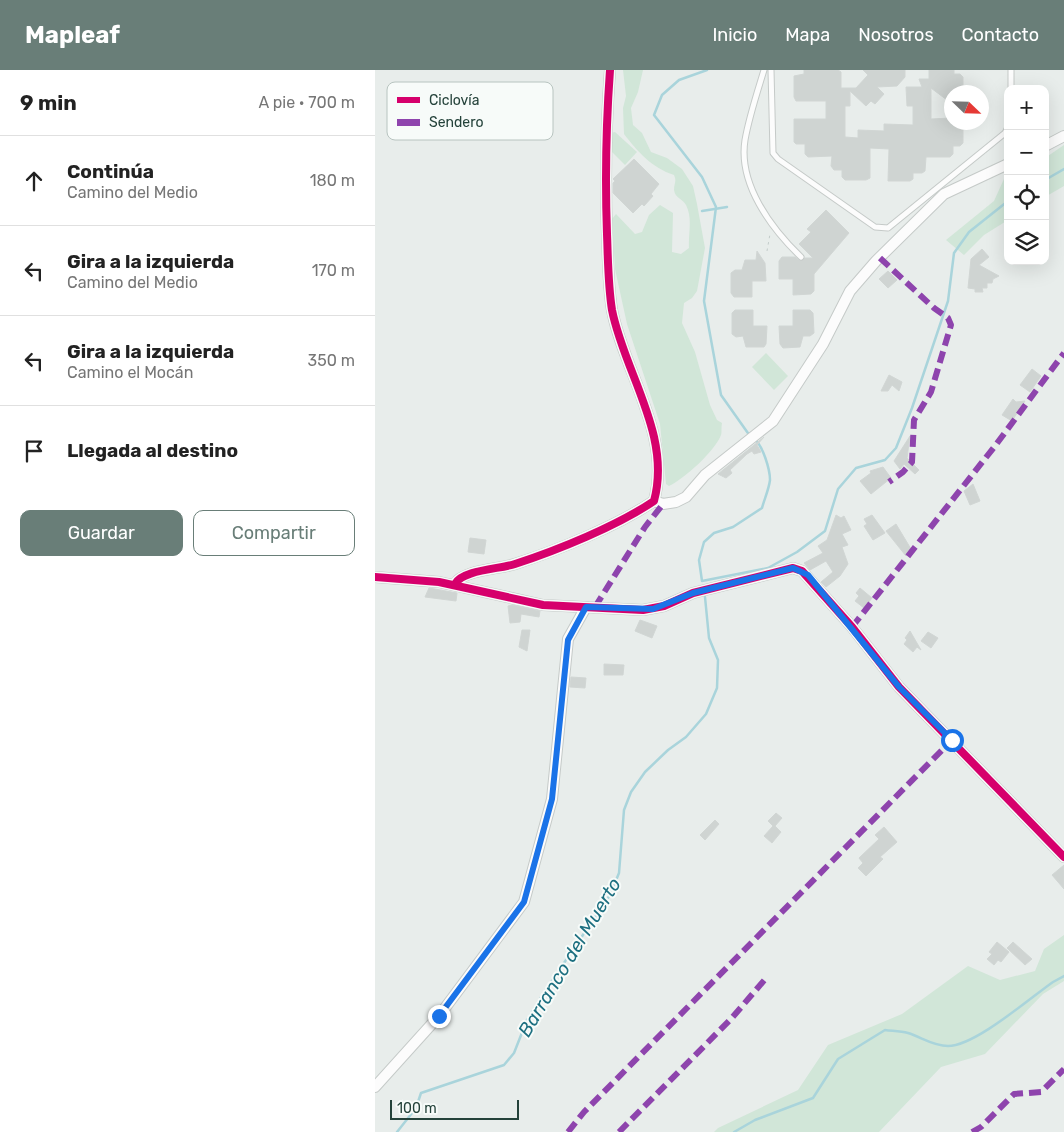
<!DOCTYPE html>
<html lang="es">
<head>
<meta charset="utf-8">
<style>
  body { margin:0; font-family:Rubik,sans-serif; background:#f6f6f6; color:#222 }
  .controls { position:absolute; right:15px; top:15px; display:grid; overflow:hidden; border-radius:10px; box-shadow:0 5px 20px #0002 }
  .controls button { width:45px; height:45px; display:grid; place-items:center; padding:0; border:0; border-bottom:1px solid #e0e0e0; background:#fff; color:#222; font:25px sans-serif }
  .compass { position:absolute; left:569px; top:15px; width:45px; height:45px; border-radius:50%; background:#fff; box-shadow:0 5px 20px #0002; rotate:113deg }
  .scale { position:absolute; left:15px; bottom:12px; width:129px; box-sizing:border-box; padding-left:5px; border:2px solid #24423a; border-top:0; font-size:14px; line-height:18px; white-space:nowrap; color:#24423a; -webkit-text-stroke:4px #f7fbf9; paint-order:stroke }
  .stop { position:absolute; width:15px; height:15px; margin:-11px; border:4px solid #1a73e8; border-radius:50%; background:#fff }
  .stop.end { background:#1a73e8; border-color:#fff; box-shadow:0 1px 5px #0008 }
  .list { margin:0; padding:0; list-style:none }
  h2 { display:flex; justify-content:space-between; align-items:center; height:65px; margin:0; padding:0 20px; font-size:21px }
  h2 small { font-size:16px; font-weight:400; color:#767676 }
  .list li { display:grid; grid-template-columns:32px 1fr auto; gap:15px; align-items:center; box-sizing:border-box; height:90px; padding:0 20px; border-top:1px solid #e0e0e0 }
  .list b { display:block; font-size:19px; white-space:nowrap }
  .list p { margin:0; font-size:16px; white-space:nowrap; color:#767676 }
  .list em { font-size:16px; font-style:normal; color:#767676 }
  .actions { display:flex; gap:10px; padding:15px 20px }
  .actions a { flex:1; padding:11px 0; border:1px solid #697e78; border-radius:10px; text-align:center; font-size:18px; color:#697e78 }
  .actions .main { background:#697e78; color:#fff }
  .icon { flex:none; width:28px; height:28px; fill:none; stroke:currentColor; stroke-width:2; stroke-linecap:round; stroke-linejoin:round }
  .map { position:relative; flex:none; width:689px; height:1062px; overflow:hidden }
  header { display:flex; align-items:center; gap:30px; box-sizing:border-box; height:70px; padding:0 25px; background:#697e78; color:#fff }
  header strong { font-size:24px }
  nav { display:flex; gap:28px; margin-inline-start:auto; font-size:18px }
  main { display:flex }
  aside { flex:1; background:#fff }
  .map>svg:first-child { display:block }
  .green { fill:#d1e6d8 }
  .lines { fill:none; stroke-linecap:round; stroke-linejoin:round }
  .stream { stroke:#a9d4db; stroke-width:2.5 }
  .building { fill:#cfd4d2; stroke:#d1d6d4 }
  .service-casing { stroke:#c5cac8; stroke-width:7 }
  .minor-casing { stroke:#c5cac8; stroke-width:12 }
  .path { stroke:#c3ccca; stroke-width:1; stroke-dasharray:2.5 4; stroke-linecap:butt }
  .service { stroke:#fcfcfc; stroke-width:5 }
  .minor { stroke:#fcfcfc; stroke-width:10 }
  .quiet { stroke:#8e44ad; stroke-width:6; stroke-dasharray:12 6; stroke-linecap:butt }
  .cycleway-casing { stroke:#f7fbf9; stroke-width:11 }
  .cycleway { stroke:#d6006c; stroke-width:8 }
  .route { stroke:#1a73e8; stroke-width:6 }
  .labels { text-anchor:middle; stroke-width:4; stroke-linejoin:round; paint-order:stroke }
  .water-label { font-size:19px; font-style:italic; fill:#1c6f80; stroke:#f7fbf9 }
  .key { fill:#f7fbf9; stroke:#b8c4c0; stroke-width:1 }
  .key-label { font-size:14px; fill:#24423a }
</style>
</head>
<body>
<header>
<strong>Mapleaf</strong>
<nav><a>Inicio</a><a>Mapa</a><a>Nosotros</a><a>Contacto</a></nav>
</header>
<main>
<aside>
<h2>9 min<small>A pie · 700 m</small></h2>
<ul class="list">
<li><svg class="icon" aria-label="ahead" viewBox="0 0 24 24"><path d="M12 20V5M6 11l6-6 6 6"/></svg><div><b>Continúa</b><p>Camino del Medio</p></div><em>180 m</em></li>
<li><svg class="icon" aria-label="left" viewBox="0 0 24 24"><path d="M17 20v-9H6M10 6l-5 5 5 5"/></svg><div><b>Gira a la izquierda</b><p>Camino del Medio</p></div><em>170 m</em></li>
<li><svg class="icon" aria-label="left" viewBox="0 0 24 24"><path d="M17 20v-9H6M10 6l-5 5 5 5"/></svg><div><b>Gira a la izquierda</b><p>Camino el Mocán</p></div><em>350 m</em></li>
<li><svg class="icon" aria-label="arrive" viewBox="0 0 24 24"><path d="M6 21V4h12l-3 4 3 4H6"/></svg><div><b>Llegada al destino</b></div></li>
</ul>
<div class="actions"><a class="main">Guardar</a><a>Compartir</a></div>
</aside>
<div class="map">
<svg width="689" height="1062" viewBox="0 0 689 1062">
  <rect width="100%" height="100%" fill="#e8edeb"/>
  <g class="green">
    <path d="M248 0H268L263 22 256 38 258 55 267 63 276 82 292 88 307 99 318 116 322 134 330 178 322 221 317 228 309 233 307 253 320 282 335 335 342 350 347 353C346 357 347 362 346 365 340 381 309 409 294 416L291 414 285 354 252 254 240 199 237 149 241 144 260 164 267 162 274 145 285 135 298 143 297 182 306 184 314 178C313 163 318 149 311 135 308 129 300 128 299 120 299 113 302 112 299 105 277 98 262 81 249 64L248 38 251 26Z"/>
    <path d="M240 62 262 82 250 95 235 80 236 63Z"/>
    <path d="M689 75V116L670 127V88Z"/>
    <path d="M633 100V150L609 165 589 185 571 170 619 131Z"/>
    <path d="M391 283 413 306 399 320 377 297Z"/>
    <path d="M689 865V911L668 924 610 984 566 997 504 1062H339L343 1058 423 1020 453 975 527 944 593 896 625 910 660 901 669 879Z"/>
  </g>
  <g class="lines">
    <g class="stream">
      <path d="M332 0 304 10 287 25 279 45 327 107 341 137 329 231 346 325 375 366"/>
      <path d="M670 110 689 99"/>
      <path d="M327 141 352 137"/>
      <path d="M379 369C388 375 395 400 395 410 394 419 389 430 387 438L358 457 339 463 329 472 324 490 327 511 393 498 422 482 450 461 463 419 481 398 510 390 521 378 537 338 573 231 579 183 594 162 633 131"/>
      <path d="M22 1062 41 1038 46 1023 129 995 139 983 152 950 170 921 235 825 244 803 249 740 256 722 270 702 293 680 311 667 331 644 342 618 343 590 334 568 330 527"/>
      <path d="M359 1062 380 1050 438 1028 463 989 510 960C517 961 525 961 533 963 546 967 558 976 573 976 600 976 655 928 678 912L689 906"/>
    </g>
  </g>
  <g class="building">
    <path d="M429 0H463L466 2V18H481L493 5 488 0H530V7L522 16 502 17 509 24 500 34 496 31 491 36 475 21V36H470V67L483 68V60L509 61V54L538 55V36H532L531 17H547L544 9H554V0H579V4H585L588 7V22H576V30H572L556 18V49L576 48V52H588V73L585 76H578V84L575 87H551L550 101 547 103H538V109L535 111H513L514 79 495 78V108L491 110H470L467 107V100H459L456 96 457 86 433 87 430 84V74H421L419 72V49H451V31H421L419 27V6L429 4Z"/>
    <path d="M259 89 284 114 276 124 278 126 269 136 267 134 258 143 238 123V113L240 111 238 109Z"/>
    <path d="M451 140 474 163 439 204V221L436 224 418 225V209H404V191L407 187H420L425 191 430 188H438L424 174 436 162 432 159Z"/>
    <path d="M607 179 614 187 604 195 624 206 618 209 617 213H612V218H607L608 222H600V219L593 218 596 189Z"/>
    <path d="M382 181 390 193 391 211H377V227H359L356 223V203L360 200H367L370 190H381Z"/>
    <path d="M513 201 522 210 513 218 504 209Z"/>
    <path d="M360 240H378V256H392L391 274 389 277H371L368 266 361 267 357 264V243Z"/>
    <path d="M418 240H435L438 243 439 263 435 266H428L425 277 408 278 405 274 404 256H418Z"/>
    <path d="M657 299 666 306 655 322 645 315Z"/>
    <path d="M514 305 527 312 524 321 517 315 513 321H506Z"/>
    <path d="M638 329 641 332 650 331 637 351 627 345Z"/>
    <path d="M535 366 532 388 544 400 540 404 529 394 525 399 519 391Z"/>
    <path d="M389 367 382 375 386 382 379 384 377 381 372 384 355 400 357 403 351 408 343 404Z"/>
    <path d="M508 397 516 408 496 424 485 411 496 403 495 401Z"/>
    <path d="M598 414 605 431 595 435 589 421Z"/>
    <path d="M461 445 466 448 469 446 476 460 467 464 473 475 467 477 473 494 465 506 451 517 446 512 458 502 451 491 435 500 429 493 448 483 443 476 452 470Z"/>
    <path d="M497 445 510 463 498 470 489 456 492 454 489 449Z"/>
    <path d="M521 454 536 479 531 486 511 461Z"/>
    <path d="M95 468 111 470 109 484 93 482Z"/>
    <path d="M54 518 82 523 81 531 50 527Z"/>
    <path d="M485 518 497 528 489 538 480 531 484 526 481 523Z"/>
    <path d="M137 535 165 541 164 547 146 544 145 552 135 553 133 536Z"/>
    <path d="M265 550 282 556 277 568 260 561Z"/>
    <path d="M147 560H155L152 581 144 577Z"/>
    <path d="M535 561 546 580 542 577 538 582 529 574 532 570 530 568Z"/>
    <path d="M553 562 563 568 556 578 546 571Z"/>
    <path d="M229 594 249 595 248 605H229Z"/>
    <path d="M196 607 211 608 210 618 195 617Z"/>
    <path d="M401 743 407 748 400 756 406 762 397 773 389 766 398 756 393 751Z"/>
    <path d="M340 750 344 754 330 770 325 765Z"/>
    <path d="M509 757 522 772 505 787 508 789 491 806 483 798 488 793 484 788 504 769 500 765Z"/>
    <path d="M689 795V819L677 805Z"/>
    <path d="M622 872 634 882 626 892 623 890 619 895 612 889 617 884 614 882Z"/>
    <path d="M638 872 657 889 650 895 632 878Z"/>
  </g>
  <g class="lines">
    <g class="service-casing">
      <g id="service">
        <path d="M389 0C382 23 374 47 370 70 363 114 396 158 426 187"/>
        <path d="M396 0 398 83 403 89 500 157 513 158 630 63 633 57"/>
        <path d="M636 19V0"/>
      </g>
    </g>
    <g class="minor-casing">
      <g id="minor">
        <path d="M670 76 689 66"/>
        <path d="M279 431 288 434 301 432 311 427 330 405 398 351 448 274 475 221 501 191 569 124 633 94"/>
        <path d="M0 507 64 512 168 535 268 540 289 536 318 523 418 498 427 501 477 557 524 617 689 787"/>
        <path d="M80 514C87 500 125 499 140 494 183 480 242 456 279 431 297 365 249 302 237 240 233 215 233 189 232 164 230 109 231 55 235 0"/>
        <path d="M0 1017 64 946 149 832 177 729 193 569 211 537"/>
      </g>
    </g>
    <path class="path" d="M392 181 395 164"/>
    <use href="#service" class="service"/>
    <use href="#minor" class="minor"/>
    <g class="quiet">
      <path d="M505 188 559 238 573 248 576 255 556 322 539 350 537 392 528 402 514 412"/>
      <path d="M220 537 270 457 288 434"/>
      <path d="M477 557 620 376 689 283"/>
      <path d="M193 1062 209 1042 577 670"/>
      <path d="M244 1062 356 949 392 907"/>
      <path d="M597 1062 606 1057 639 1024 666 1022 689 999"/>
    </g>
    <g class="cycleway-casing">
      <g id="cycleway">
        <path d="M0 507 64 512 168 535 268 540 289 536 318 523 418 498 427 501 477 557 524 617 689 787"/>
        <path d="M80 514C87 500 125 499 140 494 183 480 242 456 279 431 297 365 249 302 237 240 233 215 233 189 232 164 230 109 231 55 235 0"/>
      </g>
    </g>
    <use href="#cycleway" class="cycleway"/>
  </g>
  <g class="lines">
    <path class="route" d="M64 946 149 832 177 729 193 570 211 537 278 539 318 523 418 498 433 505 524 617 577 670"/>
  </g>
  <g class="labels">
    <g class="water-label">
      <text transform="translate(194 887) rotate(-59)" y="7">Barranco del Muerto</text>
    </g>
  </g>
  <rect x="12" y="12" width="166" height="58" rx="8" class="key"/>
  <rect x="22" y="27" width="23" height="6" fill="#d6006c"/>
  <rect x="22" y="49" width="23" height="7" fill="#8e44ad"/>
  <g class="key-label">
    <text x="54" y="35">Ciclovía</text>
    <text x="54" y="57">Sendero</text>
  </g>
</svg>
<div class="controls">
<button>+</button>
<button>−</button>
<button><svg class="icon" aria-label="locate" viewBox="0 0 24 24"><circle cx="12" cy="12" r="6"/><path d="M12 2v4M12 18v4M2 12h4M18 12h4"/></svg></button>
<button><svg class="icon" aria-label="layers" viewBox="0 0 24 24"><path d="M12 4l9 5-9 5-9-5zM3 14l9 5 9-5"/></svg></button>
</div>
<svg class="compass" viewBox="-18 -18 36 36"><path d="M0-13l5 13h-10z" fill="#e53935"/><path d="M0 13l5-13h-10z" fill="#767676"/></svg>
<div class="scale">100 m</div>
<div class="stop" style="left:577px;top:670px"></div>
<div class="stop end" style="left:64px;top:946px"></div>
</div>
</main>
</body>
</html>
